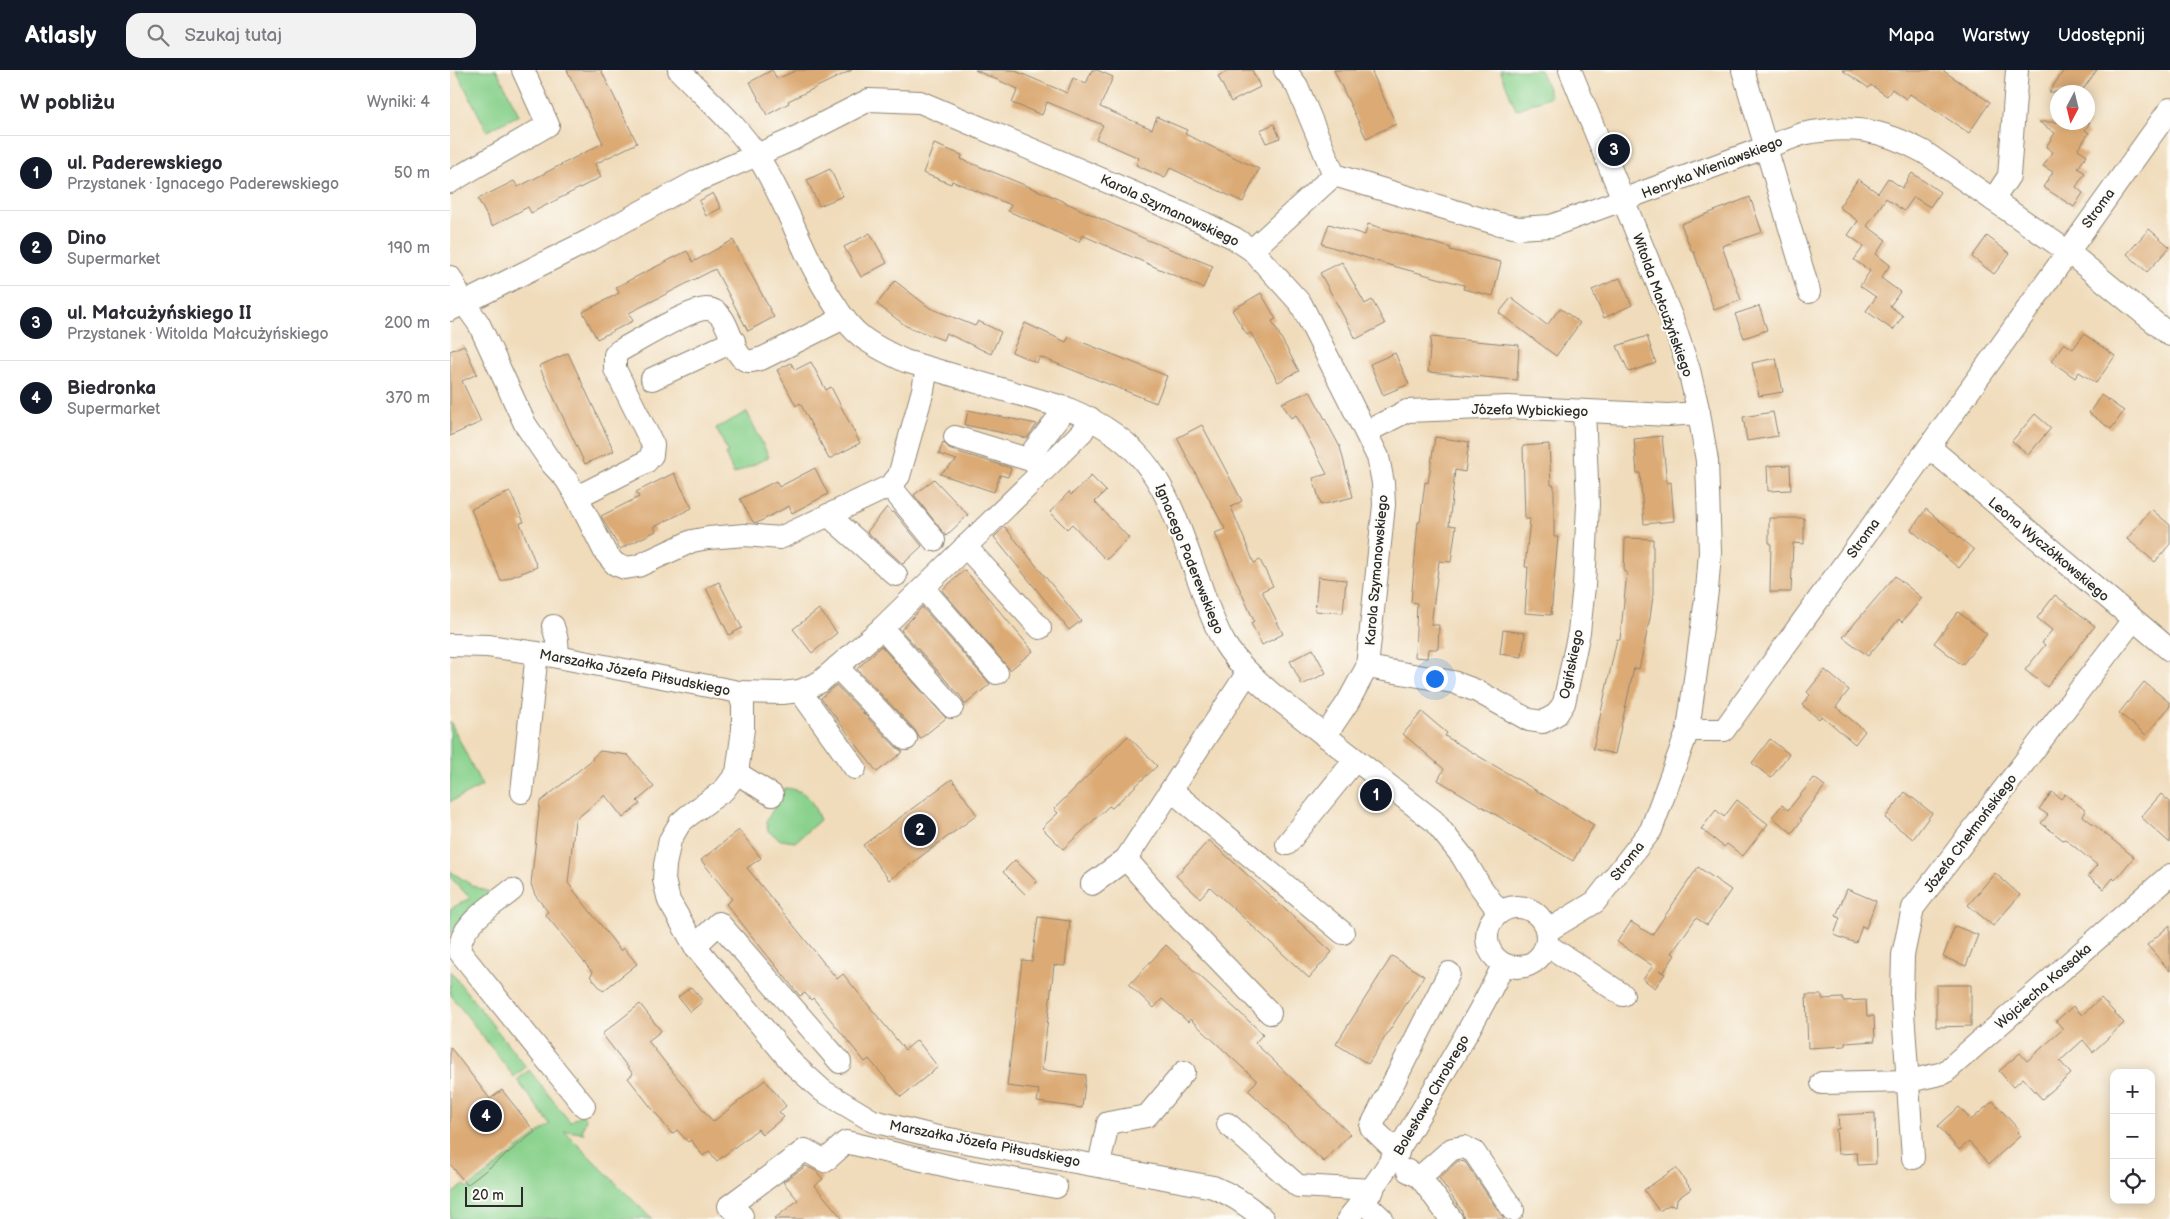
<!DOCTYPE html>
<html lang="pl">
<head>
<meta charset="utf-8">
<style>
  body { margin:0; font-family:"Balsamiq Sans",sans-serif; background:#f2f2f3; color:#2b2b33 }
  .controls { position:absolute; right:15px; bottom:15px; display:grid; overflow:hidden; border-radius:10px; box-shadow:0 2px 12px #0003 }
  .controls button { width:45px; height:45px; display:grid; place-items:center; padding:0; border:0; border-bottom:1px solid #e1e1e2; background:#fff; color:#2b2b33; font:25px sans-serif }
  .compass { position:absolute; left:1600px; top:15px; width:45px; height:45px; border-radius:50%; background:#fff; box-shadow:0 2px 12px #0003; rotate:187deg }
  .scale { position:absolute; left:15px; bottom:12px; width:58px; box-sizing:border-box; padding-left:5px; border:2px solid #2b2b2b; border-top:0; font-size:14px; line-height:18px; white-space:nowrap; color:#2b2b2b; -webkit-text-stroke:4px #fdfcf7; paint-order:stroke }
  .you { position:absolute; left:984px; top:608px; width:18px; height:18px; margin:-12px; border:4px solid #fff; border-radius:50%; background:#1a73e8; box-shadow:0 0 0 8px #1a73e833 }
  .badge { display:grid; place-items:center; width:32px; height:32px; border-radius:50%; background:#111827; color:#fff; font-size:16px; font-weight:700 }
  .pin { position:absolute; translate:-50% -50%; border:2px solid #fff; box-shadow:0 1px 5px #0006 }
  .list { margin:0; padding:0; list-style:none }
  h2 { display:flex; justify-content:space-between; align-items:center; height:65px; margin:0; padding:0 20px; font-size:21px }
  h2 small { font-size:16px; font-weight:400; color:#7c7c81 }
  .list li { display:grid; grid-template-columns:32px 1fr auto; gap:15px; align-items:center; box-sizing:border-box; height:75px; padding:0 20px; border-top:1px solid #e1e1e2 }
  .list b { display:block; font-size:19px; white-space:nowrap }
  .list p { margin:0; font-size:16px; white-space:nowrap; color:#7c7c81 }
  .list em { font-size:16px; font-style:normal; color:#7c7c81 }
  .icon { flex:none; width:28px; height:28px; fill:none; stroke:currentColor; stroke-width:2; stroke-linecap:round; stroke-linejoin:round }
  .map { position:relative; flex:none; width:1720px; height:1149px; overflow:hidden }
  header { display:flex; align-items:center; gap:30px; box-sizing:border-box; height:70px; padding:0 25px; background:#111827; color:#fff }
  header strong { font-size:24px }
  nav { display:flex; gap:28px; margin-inline-start:auto; font-size:18px }
  .search { width:350px; height:45px; background:#f2f2f3; display:flex; align-items:center; gap:12px; box-sizing:border-box; padding:0 18px; border-radius:15px; color:#7c7c81; font-size:19px }
  main { display:flex }
  aside { flex:1; background:#fff }
  .map>svg:first-child { display:block }
  .green { fill:#89d18c; stroke:#5a7e5c }
  .building { fill:#dbaa74 }
  .lines { fill:none; stroke-linecap:round; stroke-linejoin:round }
  .minor-casing { stroke:#8e8473; stroke-width:24 }
  .minor { stroke:#fff; stroke-width:22 }
  .labels { text-anchor:middle; stroke-width:4.5; stroke-linejoin:round; paint-order:stroke }
  .street-label { font-size:14px; fill:#2b2b2b; stroke:#fdfcf7 }
</style>
</head>
<body>
<header>
<strong>Atlasly</strong>
<div class="search"><svg class="icon" aria-label="search" viewBox="0 0 24 24"><circle cx="10" cy="10" r="6"/><path d="M15 15l6 6"/></svg>Szukaj tutaj</div>
<nav><a>Mapa</a><a>Warstwy</a><a>Udostępnij</a></nav>
</header>
<main>
<aside>
<h2>W pobliżu<small>Wyniki: 4</small></h2>
<ul class="list">
<li><span class="badge">1</span><div><b>ul. Paderewskiego</b><p>Przystanek · Ignacego Paderewskiego</p></div><em>50 m</em></li>
<li><span class="badge">2</span><div><b>Dino</b><p>Supermarket</p></div><em>190 m</em></li>
<li><span class="badge">3</span><div><b>ul. Małcużyńskiego II</b><p>Przystanek · Witolda Małcużyńskiego</p></div><em>200 m</em></li>
<li><span class="badge">4</span><div><b>Biedronka</b><p>Supermarket</p></div><em>370 m</em></li>
</ul>
</aside>
<div class="map">
<svg width="1720" height="1149" viewBox="0 0 1720 1149">
  <rect width="100%" height="100%" fill="#fdfcf7"/>
  <filter id="ink" filterUnits="userSpaceOnUse"><feTurbulence type="fractalNoise" baseFrequency=".02" numOctaves="2"/><feDisplacementMap in="SourceGraphic" scale="10" xChannelSelector="R" yChannelSelector="G"/><feConvolveMatrix kernelMatrix="1 2 1 2 8 2 1 2 1" color-interpolation-filters="sRGB"/></filter>
  <filter id="wash" filterUnits="userSpaceOnUse"><feTurbulence type="fractalNoise" baseFrequency=".0096" numOctaves="4" result="noise"/><feDisplacementMap in="SourceGraphic" scale="20" xChannelSelector="R" yChannelSelector="G"/><feGaussianBlur stdDeviation="1.12" result="paint"/><feColorMatrix in="noise" values="0 0 0 0 0 0 0 0 0 0 0 0 0 0 0 0 0 1.4 0 .05"/><feComposite in="paint" operator="in"/></filter>
  <g filter="url(#wash)">
    <rect width="100%" height="100%" fill="#f0dcbb"/>
    <g class="green">
      <path d="M6 0H47L69 45 37 61Z"/>
      <path d="M1050 0H1090L1101 26 1066 40Z"/>
      <path d="M297 342 319 387 284 404 275 384 278 382 266 358Z"/>
      <path d="M0 651 32 716 0 732Z"/>
      <path d="M335 718C358 720 361 730 370 750L345 772 331 770 318 761 316 752Z"/>
      <path d="M0 801 23 816 47 825 0 864V839L20 828 0 807Z"/>
      <path d="M0 901 76 997 64 1007 0 924Z"/>
      <path d="M79 1000 120 1052 132 1044 136 1049 132 1060 134 1063 114 1061 202 1149H0V1125L14 1115 18 1118 100 1054 67 1010Z"/>
    </g>
    <g id="blocks">
      <g class="building">
        <path d="M117 0H151L187 73 145 94 151 107 81 143 78 137 42 156 28 129 64 111 68 117 153 73Z"/>
        <path d="M322 0 327 9 347 0H402L338 31 339 33 317 45 300 12Z"/>
        <path d="M525 0H563L617 23 623 8 636 14 642 0H647L663 7 650 37 702 59 707 47 737 60 735 64 809 99 793 132 720 98 715 108 686 95 689 88 646 69 653 55 597 32 592 45 562 33 568 19Z"/>
        <path d="M780 0H802L810 17 781 32 768 6Z"/>
        <path d="M884 0H921L946 54 916 68Z"/>
        <path d="M1392 0H1492L1540 32 1519 63 1460 24 1456 29 1442 19 1437 26 1421 15 1419 18Z"/>
        <path d="M1614 0H1647L1631 22H1599Z"/>
        <path d="M1589 52H1640L1635 60 1639 63 1628 79 1637 85 1628 98 1635 103 1626 117 1633 123 1624 137 1593 117 1603 102 1593 96 1603 82 1596 77 1605 63Z"/>
        <path d="M824 54 830 68 816 73 810 60Z"/>
        <path d="M484 74 512 85 511 89 599 125 695 169 763 196 753 218 632 165 629 172 558 141 561 135 502 111 501 114 473 103Z"/>
        <path d="M380 99 393 126 369 136 357 110Z"/>
        <path d="M1462 103 1490 122 1480 137 1464 127 1454 141 1436 128 1417 156 1436 170 1426 184 1440 195 1431 208 1450 222 1440 236 1453 246 1443 260 1416 241 1426 227 1410 216 1420 201 1404 190 1414 176 1398 165 1408 151 1389 137 1408 109 1428 123 1438 108 1452 118Z"/>
        <path d="M263 123 271 138 256 146 249 131Z"/>
        <path d="M1300 127 1312 162 1272 176 1291 230 1264 240 1244 182H1242L1231 154Z"/>
        <path d="M879 154 915 165 918 154 1001 178 1000 180 1051 192 1043 226 1013 219 1014 215 939 195 872 174Z"/>
        <path d="M1699 159 1720 177 1697 202 1677 184Z"/>
        <path d="M420 163 437 193 411 207 394 177Z"/>
        <path d="M1537 166 1560 184 1544 204 1522 187Z"/>
        <path d="M283 170 324 247 298 261 265 199 179 243 183 251 147 269 133 242 169 223 166 217 237 181 243 192Z"/>
        <path d="M892 192 915 234 922 230 935 254 906 269 870 203Z"/>
        <path d="M1170 208 1182 235 1154 248 1142 220Z"/>
        <path d="M445 211 480 238 525 256 528 251 551 262 541 284 496 263 493 270 456 256 427 234Z"/>
        <path d="M811 223 826 249 822 251 849 301 828 312 801 263 797 265 782 240Z"/>
        <path d="M1061 228 1097 255 1110 238 1130 253 1106 286 1049 243Z"/>
        <path d="M1309 236 1317 260 1294 268 1285 244Z"/>
        <path d="M575 253 616 272 619 267 717 306 706 333 590 287 587 293 562 282Z"/>
        <path d="M1634 264 1665 286 1646 313 1629 302 1625 308 1601 291 1614 273 1623 279Z"/>
        <path d="M1197 266 1206 293 1179 302 1167 276Z"/>
        <path d="M981 267 1069 275 1067 310 978 302Z"/>
        <path d="M14 275 27 304 12 311 31 352 0 366V281Z"/>
        <path d="M118 283 164 381 135 394 89 296Z"/>
        <path d="M945 283 959 314 933 325 920 294Z"/>
        <path d="M1326 288 1333 322 1309 326 1302 293Z"/>
        <path d="M361 292 376 320 381 317 410 373 379 389 350 333 346 336 327 300 341 293 345 300Z"/>
        <path d="M860 321 890 377 903 427 871 435 863 408 877 404 846 345 841 348 832 333Z"/>
        <path d="M1651 325 1674 341 1661 359 1639 343Z"/>
        <path d="M518 340 587 354 577 368 515 355Z"/>
        <path d="M1323 342 1328 366 1297 371 1293 347Z"/>
        <path d="M1585 344 1601 358 1578 385 1562 371Z"/>
        <path d="M752 355 792 431 781 437 804 493 810 490 823 516 812 521 833 564 812 575 801 553 804 551 765 463 775 459 727 368Z"/>
        <path d="M1212 366 1217 413 1221 412 1224 451 1194 454 1190 403H1187L1184 369Z"/>
        <path d="M985 367 1019 372 1015 402 1005 400 999 455 1006 456 1001 492 989 491 981 555H989L988 579H978L977 588 965 587 967 533 961 532 968 452H970L975 412 978 413Z"/>
        <path d="M493 372 501 380 561 398 558 407 550 405 544 422 490 404 507 390 489 384Z"/>
        <path d="M1099 374 1101 415H1104V467H1108L1101 545 1075 543 1078 497H1075L1080 449H1075L1073 376Z"/>
        <path d="M1340 395 1341 420 1318 421 1317 396Z"/>
        <path d="M365 398 378 424 342 443 339 436 307 453 303 452 290 429 326 411 329 417Z"/>
        <path d="M224 403 242 438 204 457 206 461 170 479 151 446 189 427 186 422Z"/>
        <path d="M641 406 656 421 645 432 679 468 656 490 622 454 617 459 600 442 619 422 621 425Z"/>
        <path d="M484 409 518 445 496 466 464 425Z"/>
        <path d="M60 422 74 452 70 453 87 497 51 511 21 439Z"/>
        <path d="M437 437 442 443 444 442 472 476 453 494 417 462Z"/>
        <path d="M1476 439 1524 480 1509 498 1461 460Z"/>
        <path d="M1701 439 1720 455V474L1705 492 1677 469Z"/>
        <path d="M1319 448H1354V474L1343 473 1341 522H1320L1321 473H1319Z"/>
        <path d="M555 457 631 551 619 560 544 467Z"/>
        <path d="M1175 468 1203 469V526L1200 548 1189 599 1184 598 1165 684 1143 679 1167 569 1170 570 1177 502H1174Z"/>
        <path d="M515 500 583 581 560 600 492 520Z"/>
        <path d="M1445 506 1472 528 1452 552 1449 549 1418 586 1393 567Z"/>
        <path d="M868 507 896 510 893 543 865 541Z"/>
        <path d="M269 512 292 558 279 565 256 518Z"/>
        <path d="M1605 525 1645 556 1597 617 1575 600 1595 575 1592 573 1602 560 1587 548Z"/>
        <path d="M472 537 540 614 515 635 512 628 451 560Z"/>
        <path d="M369 539 387 563 362 583 343 559Z"/>
        <path d="M1508 542 1537 564 1512 595 1484 573Z"/>
        <path d="M1053 560 1075 563 1072 587 1050 584Z"/>
        <path d="M431 576 496 648 470 669 465 660 407 599Z"/>
        <path d="M863 579 876 603 852 615 840 591Z"/>
        <path d="M1375 600 1399 620 1386 637 1415 661 1405 674 1372 646 1369 649 1352 635 1360 625 1357 622Z"/>
        <path d="M1694 612 1720 633V636L1696 665 1669 643Z"/>
        <path d="M386 615 447 678 453 682 427 702 371 628Z"/>
        <path d="M972 642 997 663 995 666 1144 755 1123 791 988 710 994 699 953 664Z"/>
        <path d="M678 666 707 696 662 738 659 736 613 779 592 758 608 743 604 739Z"/>
        <path d="M1320 669 1339 684 1321 708 1302 693Z"/>
        <path d="M150 681 178 685 204 717 187 731 190 734 173 748 155 725 125 750 118 813 171 881 174 878 187 894 153 921 140 906 143 903 95 844 98 842 85 825 81 814 90 732 143 689 142 688Z"/>
        <path d="M1364 708 1375 716 1350 749 1352 750 1342 763 1322 747 1332 735 1338 740Z"/>
        <path d="M502 709 527 745 439 810 413 775Z"/>
        <path d="M1455 722 1482 743 1463 769 1435 748Z"/>
        <path d="M1602 722 1611 729 1615 724 1636 741 1633 746 1684 787 1665 810 1663 808 1654 819 1638 806 1647 795 1615 769 1613 770 1591 753 1598 745 1589 739Z"/>
        <path d="M1711 724 1720 732V773L1691 747Z"/>
        <path d="M1287 730 1318 754 1293 786 1277 774 1274 777 1251 759 1266 740 1274 747Z"/>
        <path d="M289 760 311 788 297 798 387 909 393 904 455 980 467 970 488 997 451 1027 419 989 415 992 363 928 361 930 355 923 350 926 276 834 282 829 251 790Z"/>
        <path d="M759 770 882 882 859 908 760 817 750 828 726 806Z"/>
        <path d="M565 790 587 812 575 824 553 802Z"/>
        <path d="M1248 797 1281 820 1257 855 1246 848 1222 883 1225 885 1213 903 1209 900 1215 904 1205 918 1193 909 1203 896 1167 872 1181 852 1202 865Z"/>
        <path d="M1545 803 1570 825 1543 856 1518 835Z"/>
        <path d="M1397 819 1426 831 1416 858 1412 856 1406 873 1384 865 1390 848 1386 846Z"/>
        <path d="M588 847 620 851 615 896 604 895 592 1000 636 1005 632 1038 587 1032 589 1020 557 1016 572 890 582 891Z"/>
        <path d="M1720 855V901L1697 875Z"/>
        <path d="M1505 856 1528 865 1516 896 1493 887Z"/>
        <path d="M716 875 813 964 805 973 900 1064 874 1092 798 1020 807 1011 740 949 738 952 712 929 704 938 679 915Z"/>
        <path d="M942 886 974 906 918 994 886 974Z"/>
        <path d="M1486 915H1521V956L1486 957Z"/>
        <path d="M241 917 253 931 240 942 228 927Z"/>
        <path d="M1356 925H1372V929L1393 928V931L1416 930 1417 946H1424L1425 971 1395 973V976L1358 978Z"/>
        <path d="M1651 928 1674 953 1643 982 1633 970 1610 991 1621 1004 1592 1029 1573 1008 1563 1017 1549 1001 1570 983 1577 991 1613 959 1606 951 1623 936 1632 945Z"/>
        <path d="M190 934 211 961 198 971 263 1052 315 1010 336 1036 329 1042 334 1047 312 1065 308 1059 267 1091 259 1081 253 1086 241 1070 238 1072 227 1060 222 1064 178 1008 183 1004 152 964Z"/>
        <path d="M0 977 40 1029 52 1020 85 1062 17 1115 0 1094Z"/>
        <path d="M1543 1031 1569 1060 1567 1062 1570 1066 1539 1094 1519 1072 1509 1080 1488 1056 1509 1037 1521 1050Z"/>
        <path d="M1425 1043 1426 1094 1408 1095 1407 1083 1388 1084 1386 1059H1389L1388 1045Z"/>
        <path d="M1008 1091 1015 1092 1054 1149H1014L1012 1141 989 1108Z"/>
        <path d="M356 1096 366 1101 373 1109 365 1116 393 1149H324L348 1130 333 1112Z"/>
        <path d="M1226 1098 1241 1119 1227 1129 1226 1136 1219 1135 1209 1141 1194 1120Z"/>
      </g>
    </g>
  </g>
  <g filter="url(#ink)">
    <use href="#blocks" fill-opacity="0" stroke="#8e8473" stroke-width="1"/>
    <g class="lines">
      <g class="minor-casing">
        <g id="minor">
          <path d="M229 0C256 28 287 55 308 87 338 133 353 187 383 232 391 245 400 258 412 267 425 277 440 284 455 291L616 338C709 376 718 428 750 514 757 535 764 555 775 574 787 593 805 609 822 624L984 751 1012 786 1030 816 1049 842"/>
          <path d="M835 0 847 16 884 105"/>
          <path d="M1120 0 1222 249 1239 300 1249 343 1257 391 1260 482 1257 521 1238 660"/>
          <path d="M1293 0 1359 222"/>
          <path d="M884 105 1045 153 1068 158 1101 156 1352 64C1399 54 1432 59 1474 82L1617 181 1720 265"/>
          <path d="M0 112 98 55 73 0"/>
          <path d="M1543 130 1559 106 1567 0"/>
          <path d="M802 180 884 105"/>
          <path d="M0 207 14 233 29 254 75 354 102 394 116 409 127 427 155 482 165 494 175 498 188 496 242 471 258 468 295 465 330 468 440 416 449 406 473 320 477 298"/>
          <path d="M0 240 140 170 249 110 341 70 419 30 470 32 752 152 784 168 802 180 851 234 928 387 933 413 934 435 917 597 898 632 875 666"/>
          <path d="M202 309 284 271"/>
          <path d="M916 362 957 341 1058 337 1218 345 1249 343"/>
          <path d="M505 367 577 389 616 338"/>
          <path d="M1479 377 1720 580"/>
          <path d="M440 416 484 470"/>
          <path d="M127 427 196 392 202 385 203 375 165 299V285L169 281C186 272 241 238 257 239 282 240 279 287 298 291 302 292 309 289 313 288L394 248"/>
          <path d="M378 445 446 505"/>
          <path d="M515 476 590 558"/>
          <path d="M473 518 547 603"/>
          <path d="M103 556 107 570 108 587"/>
          <path d="M432 558 502 637"/>
          <path d="M0 575 38 576 87 583 289 622 293 635V659L287 703 274 720 238 746 230 753 220 770 215 795 214 810 219 831 245 876 343 994 373 1021 423 1051 483 1066 763 1117C783 1125 797 1134 813 1149"/>
          <path d="M387 597 456 669"/>
          <path d="M917 597 1003 612 1027 621 1079 650 1093 652 1107 644 1114 633 1129 562 1134 516 1138 434 1134 341"/>
          <path d="M798 602 676 789 721 840 820 943"/>
          <path d="M350 621 405 698"/>
          <path d="M289 622 332 623 350 621 370 612 432 558 593 401 632 362 640 348"/>
          <path d="M287 703 322 725"/>
          <path d="M721 720 893 863"/>
          <path d="M72 722 87 583"/>
          <path d="M837 774 905 690"/>
          <path d="M642 814 676 789"/>
          <path d="M62 820C42 837 11 852 9 881L134 1036"/>
          <circle cx="1067" cy="867" r="30"/>
          <path d="M1097 861 1145 832 1201 760 1238 660H1274L1479 377 1720 39"/>
          <path d="M1097 875 1173 925"/>
          <path d="M245 876 269 853 390 992"/>
          <path d="M1372 1013 1459 1011 1494 1003 1720 805"/>
          <path d="M778 1054 848 1116 923 1120"/>
          <path d="M948 1083 921 1057 999 903"/>
          <path d="M1463 1088 1452 927 1453 885 1463 838 1683 550"/>
          <path d="M649 1095 658 1053 697 1046 734 1002"/>
          <path d="M958 1101 970 1107 1001 1149"/>
          <path d="M970 1107 1002 1079 1014 1077 1024 1082 1063 1140"/>
          <path d="M913 1131 932 1149"/>
          <path d="M288 1149 292 1146 279 1136 355 1080 375 1091 396 1072 519 1101 606 1117"/>
          <path d="M898 1149C935 1105 962 1058 990 1009 1012 971 1035 934 1053 895"/>
        </g>
      </g>
      <use href="#minor" class="minor"/>
    </g>
  </g>
  <g class="labels">
    <g class="street-label">
      <text transform="translate(1262 97) rotate(-21)" y="5">Henryka Wieniawskiego</text>
      <text transform="translate(1648 138) rotate(-54)" y="5">Stroma</text>
      <text transform="translate(720 140) rotate(25)" y="5">Karola Szymanowskiego</text>
      <text transform="translate(1213 235) rotate(70)" y="5">Witolda Małcużyńskiego</text>
      <text transform="translate(1080 340) rotate(1)" y="5">Józefa Wybickiego</text>
      <text transform="translate(1413 468) rotate(-54)" y="5">Stroma</text>
      <text transform="translate(1599 479) rotate(40)" y="5">Leona Wyczółkowskiego</text>
      <text transform="translate(740 489) rotate(68)" y="5">Ignacego Paderewskiego</text>
      <text transform="translate(926 500) rotate(-85)" y="5">Karola Szymanowskiego</text>
      <text transform="translate(1121 594) rotate(-78)" y="5">Ogińskiego</text>
      <text transform="translate(185 602) rotate(11)" y="5">Marszałka Józefa Piłsudskiego</text>
      <text transform="translate(1520 763) rotate(-53)" y="5">Józefa Chełmońskiego</text>
      <text transform="translate(1177 791) rotate(-52)" y="5">Stroma</text>
      <text transform="translate(1593 916) rotate(-41)" y="5">Wojciecha Kossaka</text>
      <text transform="translate(981 1025) rotate(-60)" y="5">Bolesława Chrobrego</text>
      <text transform="translate(535 1073) rotate(11)" y="5">Marszałka Józefa Piłsudskiego</text>
    </g>
  </g>
</svg>
<div class="controls">
<button>+</button>
<button>−</button>
<button><svg class="icon" aria-label="locate" viewBox="0 0 24 24"><circle cx="12" cy="12" r="6"/><path d="M12 2v4M12 18v4M2 12h4M18 12h4"/></svg></button>
</div>
<svg class="compass" viewBox="-18 -18 36 36"><path d="M0-13l5 13h-10z" fill="#e53935"/><path d="M0 13l5-13h-10z" fill="#7c7c81"/></svg>
<div class="scale">20 m</div>
<div class="you"></div>
<div class="pin badge" style="left:926px;top:725px">1</div>
<div class="pin badge" style="left:470px;top:760px">2</div>
<div class="pin badge" style="left:1164px;top:80px">3</div>
<div class="pin badge" style="left:36px;top:1046px">4</div>
</div>
</main>
</body>
</html>
